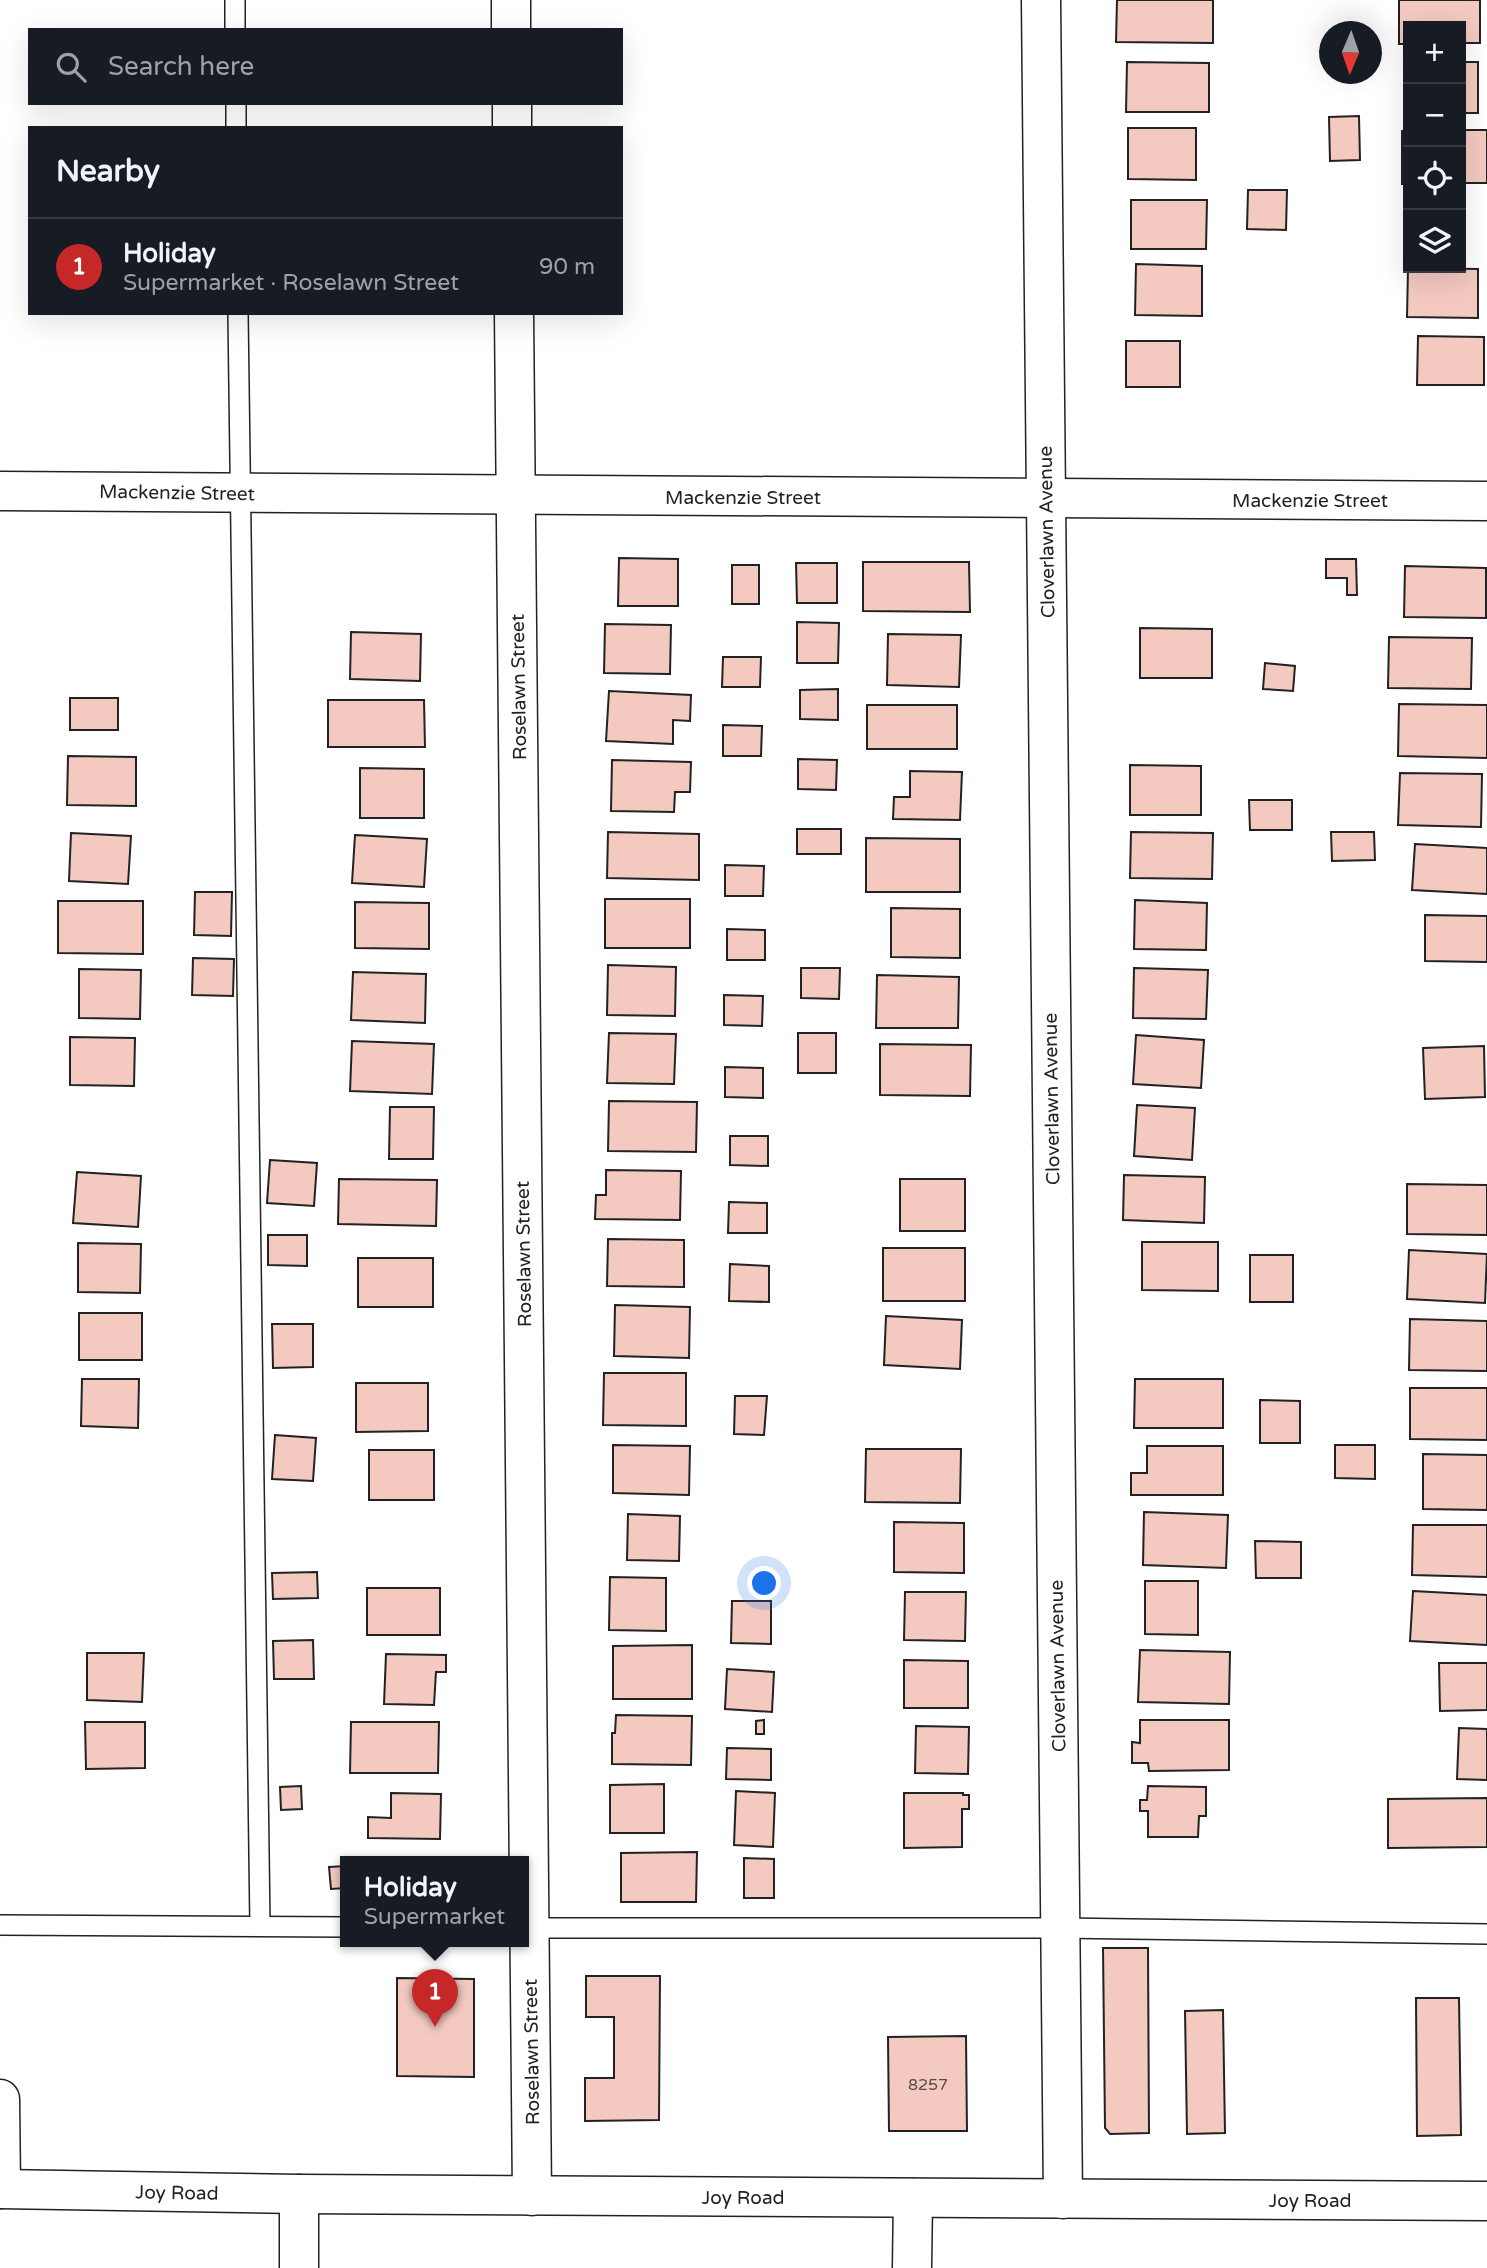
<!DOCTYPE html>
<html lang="en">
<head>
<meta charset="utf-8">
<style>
  body { margin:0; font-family:"Varela Round",sans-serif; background:#242831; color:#f1f3f6 }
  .controls { position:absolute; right:21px; top:21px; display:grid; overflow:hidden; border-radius:0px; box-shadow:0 7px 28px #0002 }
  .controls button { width:63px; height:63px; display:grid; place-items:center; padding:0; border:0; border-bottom:2px solid #363941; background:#171b24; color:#f1f3f6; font:35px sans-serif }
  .compass { position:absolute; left:1319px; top:21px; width:63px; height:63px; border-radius:50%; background:#171b24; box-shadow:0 7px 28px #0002; rotate:182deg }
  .you { position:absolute; left:765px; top:1584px; width:24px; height:24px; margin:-18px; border:5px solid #fff; border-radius:50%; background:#1a73e8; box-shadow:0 0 0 10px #1a73e833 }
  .badge { display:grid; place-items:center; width:46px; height:46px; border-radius:50%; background:#c62828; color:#fff; font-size:23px; font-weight:700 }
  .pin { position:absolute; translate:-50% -58px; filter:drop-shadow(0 2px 4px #0008) }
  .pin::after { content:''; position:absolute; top:37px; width:24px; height:21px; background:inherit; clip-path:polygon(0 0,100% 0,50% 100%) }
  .popup { position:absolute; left:340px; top:1856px; width:189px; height:91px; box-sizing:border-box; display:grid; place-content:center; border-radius:0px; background:#171b24; filter:drop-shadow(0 2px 5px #0005); font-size:23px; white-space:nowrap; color:#9ea1a6 }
  .popup b { font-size:26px; color:#f1f3f6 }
  .popup::after { content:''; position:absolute; left:50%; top:100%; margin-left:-14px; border:14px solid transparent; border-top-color:#171b24 }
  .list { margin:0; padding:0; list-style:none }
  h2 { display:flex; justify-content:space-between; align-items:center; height:91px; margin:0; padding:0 28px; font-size:30px }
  h2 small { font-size:23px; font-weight:400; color:#9ea1a6 }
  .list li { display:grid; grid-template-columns:46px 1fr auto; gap:21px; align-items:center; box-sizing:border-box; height:98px; padding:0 28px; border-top:2px solid #363941 }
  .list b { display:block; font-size:26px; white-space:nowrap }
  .list p { margin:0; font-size:23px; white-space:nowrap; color:#9ea1a6 }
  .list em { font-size:23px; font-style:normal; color:#9ea1a6 }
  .icon { flex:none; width:38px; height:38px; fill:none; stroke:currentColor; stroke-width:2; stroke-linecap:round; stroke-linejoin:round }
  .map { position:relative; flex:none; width:1487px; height:2268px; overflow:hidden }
  .search { position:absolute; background:#171b24; box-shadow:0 7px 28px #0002; left:28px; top:28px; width:595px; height:77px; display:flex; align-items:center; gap:18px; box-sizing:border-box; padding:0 24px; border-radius:0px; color:#9ea1a6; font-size:26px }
  .panel { position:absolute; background:#171b24; box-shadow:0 7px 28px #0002; left:28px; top:126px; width:595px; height:189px; border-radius:0px }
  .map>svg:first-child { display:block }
  .building { fill:#f3c9c0; stroke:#222; stroke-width:2 }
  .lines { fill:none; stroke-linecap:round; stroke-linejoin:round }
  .service-casing { stroke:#222; stroke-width:22 }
  .minor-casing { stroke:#222; stroke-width:41 }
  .tertiary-casing { stroke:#222; stroke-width:41 }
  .service { stroke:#fff; stroke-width:19 }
  .minor { stroke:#fff; stroke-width:38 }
  .tertiary { stroke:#fff; stroke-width:38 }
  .labels { text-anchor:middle; stroke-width:5; stroke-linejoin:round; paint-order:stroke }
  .number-label { font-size:16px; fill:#564c4a }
  .street-label { font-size:19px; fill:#222; stroke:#fff }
</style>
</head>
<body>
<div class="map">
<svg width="1487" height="2268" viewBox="0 0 1487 2268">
  <rect width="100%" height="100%" fill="#fff"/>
  <g class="building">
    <path d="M1117 0H1213V43L1116 42Z"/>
    <path d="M1399 0H1480V43H1461V26H1408V44H1399Z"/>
    <path d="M1127 62 1209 63V112H1126Z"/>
    <rect x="1461" y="62" width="17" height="51"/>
    <path d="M1359 116 1360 160 1330 161 1329 117Z"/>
    <path d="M1128 128H1196V180L1128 179Z"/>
    <path d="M1408 130V184H1402V131Z"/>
    <rect x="1461" y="130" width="26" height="53"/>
    <path d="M1248 190H1287L1286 230 1247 229Z"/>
    <path d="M1131 200H1207L1206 249H1131Z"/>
    <path d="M1136 264 1202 266V316L1135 315Z"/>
    <path d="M1408 268 1478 269V318L1407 317Z"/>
    <path d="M1418 336 1484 337V385H1417Z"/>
    <rect x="1126" y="341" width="54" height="46"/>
    <path d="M619 558 678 559V606H618Z"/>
    <path d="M1326 559H1356L1357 595H1347V578H1326Z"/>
    <path d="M863 562H969L970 612 863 611Z"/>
    <path d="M796 563H837V603H797Z"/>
    <rect x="732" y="565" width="27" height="39"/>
    <path d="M1405 566 1486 568V618L1404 617Z"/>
    <path d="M797 622 839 623 838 663H797Z"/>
    <path d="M605 624 671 625 670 674 604 673Z"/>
    <path d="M1140 628 1212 629V678H1140Z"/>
    <path d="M351 632 421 634 420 681 350 679Z"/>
    <path d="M888 634 961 635 959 687 887 685Z"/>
    <path d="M1389 637 1472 638 1471 689 1388 688Z"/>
    <path d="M723 657H761L760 687H722Z"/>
    <path d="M1265 663 1295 666 1293 691 1263 689Z"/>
    <path d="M838 689V720L800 719V690Z"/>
    <path d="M609 691 691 695 690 721 673 720V744L606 741Z"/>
    <rect x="70" y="698" width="48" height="32"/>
    <path d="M328 700H424L425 747H328Z"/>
    <path d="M1399 704 1487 705V758L1398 756Z"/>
    <rect x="867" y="705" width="90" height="44"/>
    <path d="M723 725 762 726 761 756H723Z"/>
    <path d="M68 756 136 757V806L67 805Z"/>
    <path d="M798 759 837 760 836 790 798 789Z"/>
    <path d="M612 760 691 762 690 792H675L674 812 611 811Z"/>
    <path d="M1130 765 1201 766V815H1130Z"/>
    <path d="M360 768 424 769V818H360Z"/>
    <path d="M910 771 962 772 960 820 893 819 894 797H910Z"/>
    <path d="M1400 773 1482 774 1481 827 1398 825Z"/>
    <path d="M1249 800H1292V830H1250Z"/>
    <rect x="797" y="829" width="44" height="25"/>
    <path d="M608 832 699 834V880L607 878Z"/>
    <path d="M1131 832 1213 833 1212 879 1130 878Z"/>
    <path d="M1331 832H1374L1375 860 1332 861Z"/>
    <path d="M71 833 131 836 128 884 69 881Z"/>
    <path d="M355 835 427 839 424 887 352 883Z"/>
    <path d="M866 838 960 839V892H866Z"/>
    <path d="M1415 844 1487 848V894L1412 890Z"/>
    <path d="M725 865 764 866 763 896H725Z"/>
    <path d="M195 892H232L231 936 194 935Z"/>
    <rect x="605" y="899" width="85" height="49"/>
    <path d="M1135 900 1207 903 1206 950 1134 949Z"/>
    <path d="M58 901H143V954L58 953Z"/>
    <path d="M355 902 429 903V949L355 948Z"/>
    <path d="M891 908 960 909V958L891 957Z"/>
    <path d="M1425 915 1487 916V962L1425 961Z"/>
    <path d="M727 929 765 930V960H727Z"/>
    <path d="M193 958 234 959 233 996 192 995Z"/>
    <path d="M608 965 676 967 675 1016 607 1015Z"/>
    <path d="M801 968H840L839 999 801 998Z"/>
    <path d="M1134 968 1208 970 1206 1019 1133 1018Z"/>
    <path d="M79 969 141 970 140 1019 79 1018Z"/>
    <path d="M353 972 426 974 425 1023 351 1020Z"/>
    <path d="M877 975 959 977 958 1028H876Z"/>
    <path d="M724 995 763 996 762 1026 724 1025Z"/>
    <path d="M609 1033 676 1034 674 1084 607 1083Z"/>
    <rect x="798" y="1033" width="38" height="40"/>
    <path d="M1136 1035 1204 1040 1201 1088 1133 1084Z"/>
    <path d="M70 1037 135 1038 134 1086 70 1085Z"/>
    <path d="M352 1041 434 1044 432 1094 350 1091Z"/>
    <path d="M880 1044 971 1045 970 1096 880 1095Z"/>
    <path d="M1484 1046 1485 1097 1425 1099 1423 1048Z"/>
    <path d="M725 1067 763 1068V1098L725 1097Z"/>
    <path d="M609 1101 697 1102 696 1152 608 1151Z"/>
    <path d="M1137 1105 1195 1108 1192 1160 1134 1156Z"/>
    <path d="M390 1107H434L433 1159H389Z"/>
    <path d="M730 1136H768V1166L730 1165Z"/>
    <path d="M270 1160 317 1163 314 1206 267 1203Z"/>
    <path d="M606 1170 681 1171 680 1220 595 1219 596 1195H606Z"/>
    <path d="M77 1172 141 1176 138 1227 73 1223Z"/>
    <path d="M1124 1175 1205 1177 1204 1223 1123 1220Z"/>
    <path d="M339 1179 437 1180 436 1226 338 1224Z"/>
    <rect x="900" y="1179" width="65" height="52"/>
    <path d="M1407 1184 1487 1185V1235L1407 1234Z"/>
    <path d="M729 1202 767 1203V1233H728Z"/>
    <path d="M268 1235H307V1266L268 1265Z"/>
    <path d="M608 1239 684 1240V1287L607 1286Z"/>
    <path d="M1142 1242H1218V1291L1142 1290Z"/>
    <path d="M78 1243 141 1244 140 1293 78 1292Z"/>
    <rect x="883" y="1248" width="82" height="53"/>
    <path d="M1409 1250 1487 1254 1485 1303 1407 1299Z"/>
    <rect x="1250" y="1255" width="43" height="47"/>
    <rect x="358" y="1258" width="75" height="49"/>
    <path d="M730 1264 769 1266V1302L729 1301Z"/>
    <path d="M615 1305 690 1307 689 1358 614 1356Z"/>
    <rect x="79" y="1313" width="63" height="47"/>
    <path d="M886 1316 962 1320 960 1369 884 1365Z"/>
    <path d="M1410 1319 1487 1321V1371L1409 1370Z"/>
    <path d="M272 1324H313V1367L273 1368Z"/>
    <path d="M604 1373H686V1426L603 1425Z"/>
    <path d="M82 1379H139L138 1428 81 1426Z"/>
    <path d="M1135 1379H1223V1428H1134Z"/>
    <path d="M356 1383H428V1431L356 1432Z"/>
    <path d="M1410 1388H1487V1440L1410 1439Z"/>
    <path d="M735 1396H767L764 1435 734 1434Z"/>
    <path d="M1260 1400 1300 1401V1443H1260Z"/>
    <path d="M275 1435 316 1438 313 1481 272 1479Z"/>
    <path d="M613 1445 690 1446 689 1495 613 1493Z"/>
    <path d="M1335 1445H1375V1479L1335 1478Z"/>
    <path d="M1147 1446H1223V1495H1131V1473H1147Z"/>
    <path d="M866 1449H961L960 1503 865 1502Z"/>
    <rect x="369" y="1450" width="65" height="50"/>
    <path d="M1423 1454 1487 1455V1510L1423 1509Z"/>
    <path d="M1144 1512 1228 1515 1226 1568 1143 1565Z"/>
    <path d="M628 1514 680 1516 679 1561 627 1560Z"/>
    <path d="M894 1522 964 1523V1573L894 1572Z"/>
    <path d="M1413 1525H1487V1577L1412 1575Z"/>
    <path d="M1255 1541 1301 1542V1578H1256Z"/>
    <path d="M317 1572 318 1598 273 1599 272 1573Z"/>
    <path d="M610 1577 666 1578V1631L609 1630Z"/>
    <path d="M1145 1581H1198V1635L1145 1634Z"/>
    <rect x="367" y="1588" width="73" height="47"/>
    <path d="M1413 1591 1487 1595V1645L1410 1641Z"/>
    <path d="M905 1592H966L965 1641 904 1640Z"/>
    <path d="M732 1601H771V1644L731 1643Z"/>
    <path d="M313 1640 314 1679H274L273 1641Z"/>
    <path d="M692 1645V1699H613V1646Z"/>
    <path d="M1140 1650 1230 1652 1229 1704 1138 1702Z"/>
    <path d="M87 1653H144L142 1702 87 1700Z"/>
    <path d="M386 1654 446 1655V1672H436L434 1705 384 1704Z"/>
    <path d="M904 1660 968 1661V1708H904Z"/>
    <path d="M1439 1663H1487V1710L1440 1711Z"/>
    <path d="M727 1669 774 1672 772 1712 725 1709Z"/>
    <path d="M616 1715 692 1716 691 1765 612 1764V1733H615Z"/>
    <path d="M764 1720V1734H756V1721Z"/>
    <path d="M1140 1720H1229V1770L1149 1771 1148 1763H1132V1742L1140 1743Z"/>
    <path d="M85 1722H145V1768L86 1769Z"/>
    <path d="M351 1722H439L438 1773H350Z"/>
    <path d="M916 1726 969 1727 968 1774 915 1773Z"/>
    <path d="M1459 1728 1487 1729V1780L1457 1779Z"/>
    <path d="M727 1748 771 1749V1780L726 1779Z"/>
    <path d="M664 1784V1833H610V1785Z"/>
    <path d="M301 1786 302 1809 281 1810 280 1787Z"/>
    <path d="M1148 1786 1206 1787V1816H1199L1198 1837H1148V1811H1140V1800H1147Z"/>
    <path d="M736 1791 775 1793 773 1847 734 1845Z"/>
    <path d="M391 1793 441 1794 440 1839 368 1838V1817L391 1818Z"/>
    <path d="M904 1793H963V1795H969V1809H962V1847L904 1848Z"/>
    <path d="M1487 1798V1847L1388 1848V1799Z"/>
    <path d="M697 1852 696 1902H621V1853Z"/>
    <path d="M744 1858 774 1859V1898H744Z"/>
    <path d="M346 1866V1888L331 1889 329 1867Z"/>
    <path d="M1103 1948H1148L1149 2133 1110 2134 1105 2128Z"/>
    <path d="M586 1976H660L659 2120 585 2121V2078H614V2017H586Z"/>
    <path d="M397 1978 474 1979V2077L397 2076Z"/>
    <path d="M1416 1998H1459L1461 2135 1417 2136Z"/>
    <path d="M1223 2010 1225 2133 1187 2134 1185 2011Z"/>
    <path d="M966 2036 967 2131H889L888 2037Z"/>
  </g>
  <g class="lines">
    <g class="service-casing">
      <g id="service">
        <path d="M235 0V30"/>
        <path d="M236 103V128"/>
        <path d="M238 313 260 1926"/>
        <path d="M0 1925 346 1927"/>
        <path d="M524 1928H1060L1487 1934"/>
      </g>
    </g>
    <g class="minor-casing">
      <g id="minor">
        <path d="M511 0V30"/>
        <path d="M1041 0 1063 2199"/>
        <path d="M512 103V128"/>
        <path d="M514 313 532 2196"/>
        <path d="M0 491 1487 501"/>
        <path d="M0 2099 1 2189"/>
        <path d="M299 2268V2194"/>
        <path d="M912 2268 913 2198"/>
      </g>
    </g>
    <g class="tertiary-casing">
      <path id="tertiary" d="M0 2189 299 2194 1487 2201"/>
    </g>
    <use href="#service" class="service"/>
    <use href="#minor" class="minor"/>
    <use href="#tertiary" class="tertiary"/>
  </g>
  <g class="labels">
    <g class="number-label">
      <text x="928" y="2090">8257</text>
    </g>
    <g class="street-label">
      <text transform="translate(177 492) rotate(1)" y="7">Mackenzie Street</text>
      <text x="743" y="504">Mackenzie Street</text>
      <text x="1310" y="507">Mackenzie Street</text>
      <text transform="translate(1046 532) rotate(-91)" y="7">Cloverlawn Avenue</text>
      <text transform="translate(518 687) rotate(-91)" y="7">Roselawn Street</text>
      <text transform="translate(1051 1099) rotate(-91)" y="7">Cloverlawn Avenue</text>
      <text transform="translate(523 1254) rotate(-91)" y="7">Roselawn Street</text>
      <text transform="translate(1057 1666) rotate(-91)" y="7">Cloverlawn Avenue</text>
      <text transform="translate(531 2052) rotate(-91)" y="7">Roselawn Street</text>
      <text transform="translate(177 2192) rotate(1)" y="7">Joy Road</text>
      <text x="743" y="2204">Joy Road</text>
      <text x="1310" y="2207">Joy Road</text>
    </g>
  </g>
</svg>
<div class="controls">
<button>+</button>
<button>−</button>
<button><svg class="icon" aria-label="locate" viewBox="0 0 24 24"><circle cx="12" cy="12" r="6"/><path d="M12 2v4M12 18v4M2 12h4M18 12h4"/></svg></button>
<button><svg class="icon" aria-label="layers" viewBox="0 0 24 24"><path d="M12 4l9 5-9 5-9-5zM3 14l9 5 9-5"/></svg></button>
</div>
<svg class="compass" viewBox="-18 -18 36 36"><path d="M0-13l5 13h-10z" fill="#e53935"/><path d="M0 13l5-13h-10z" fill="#9ea1a6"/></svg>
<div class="you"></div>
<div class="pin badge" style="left:435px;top:2027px">1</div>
<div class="popup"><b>Holiday</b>Supermarket</div>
<div class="search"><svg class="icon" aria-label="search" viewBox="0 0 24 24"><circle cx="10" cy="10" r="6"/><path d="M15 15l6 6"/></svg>Search here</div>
<section class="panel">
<h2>Nearby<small></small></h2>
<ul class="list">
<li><span class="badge">1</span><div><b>Holiday</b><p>Supermarket · Roselawn Street</p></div><em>90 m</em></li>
</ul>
</section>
</div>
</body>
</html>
